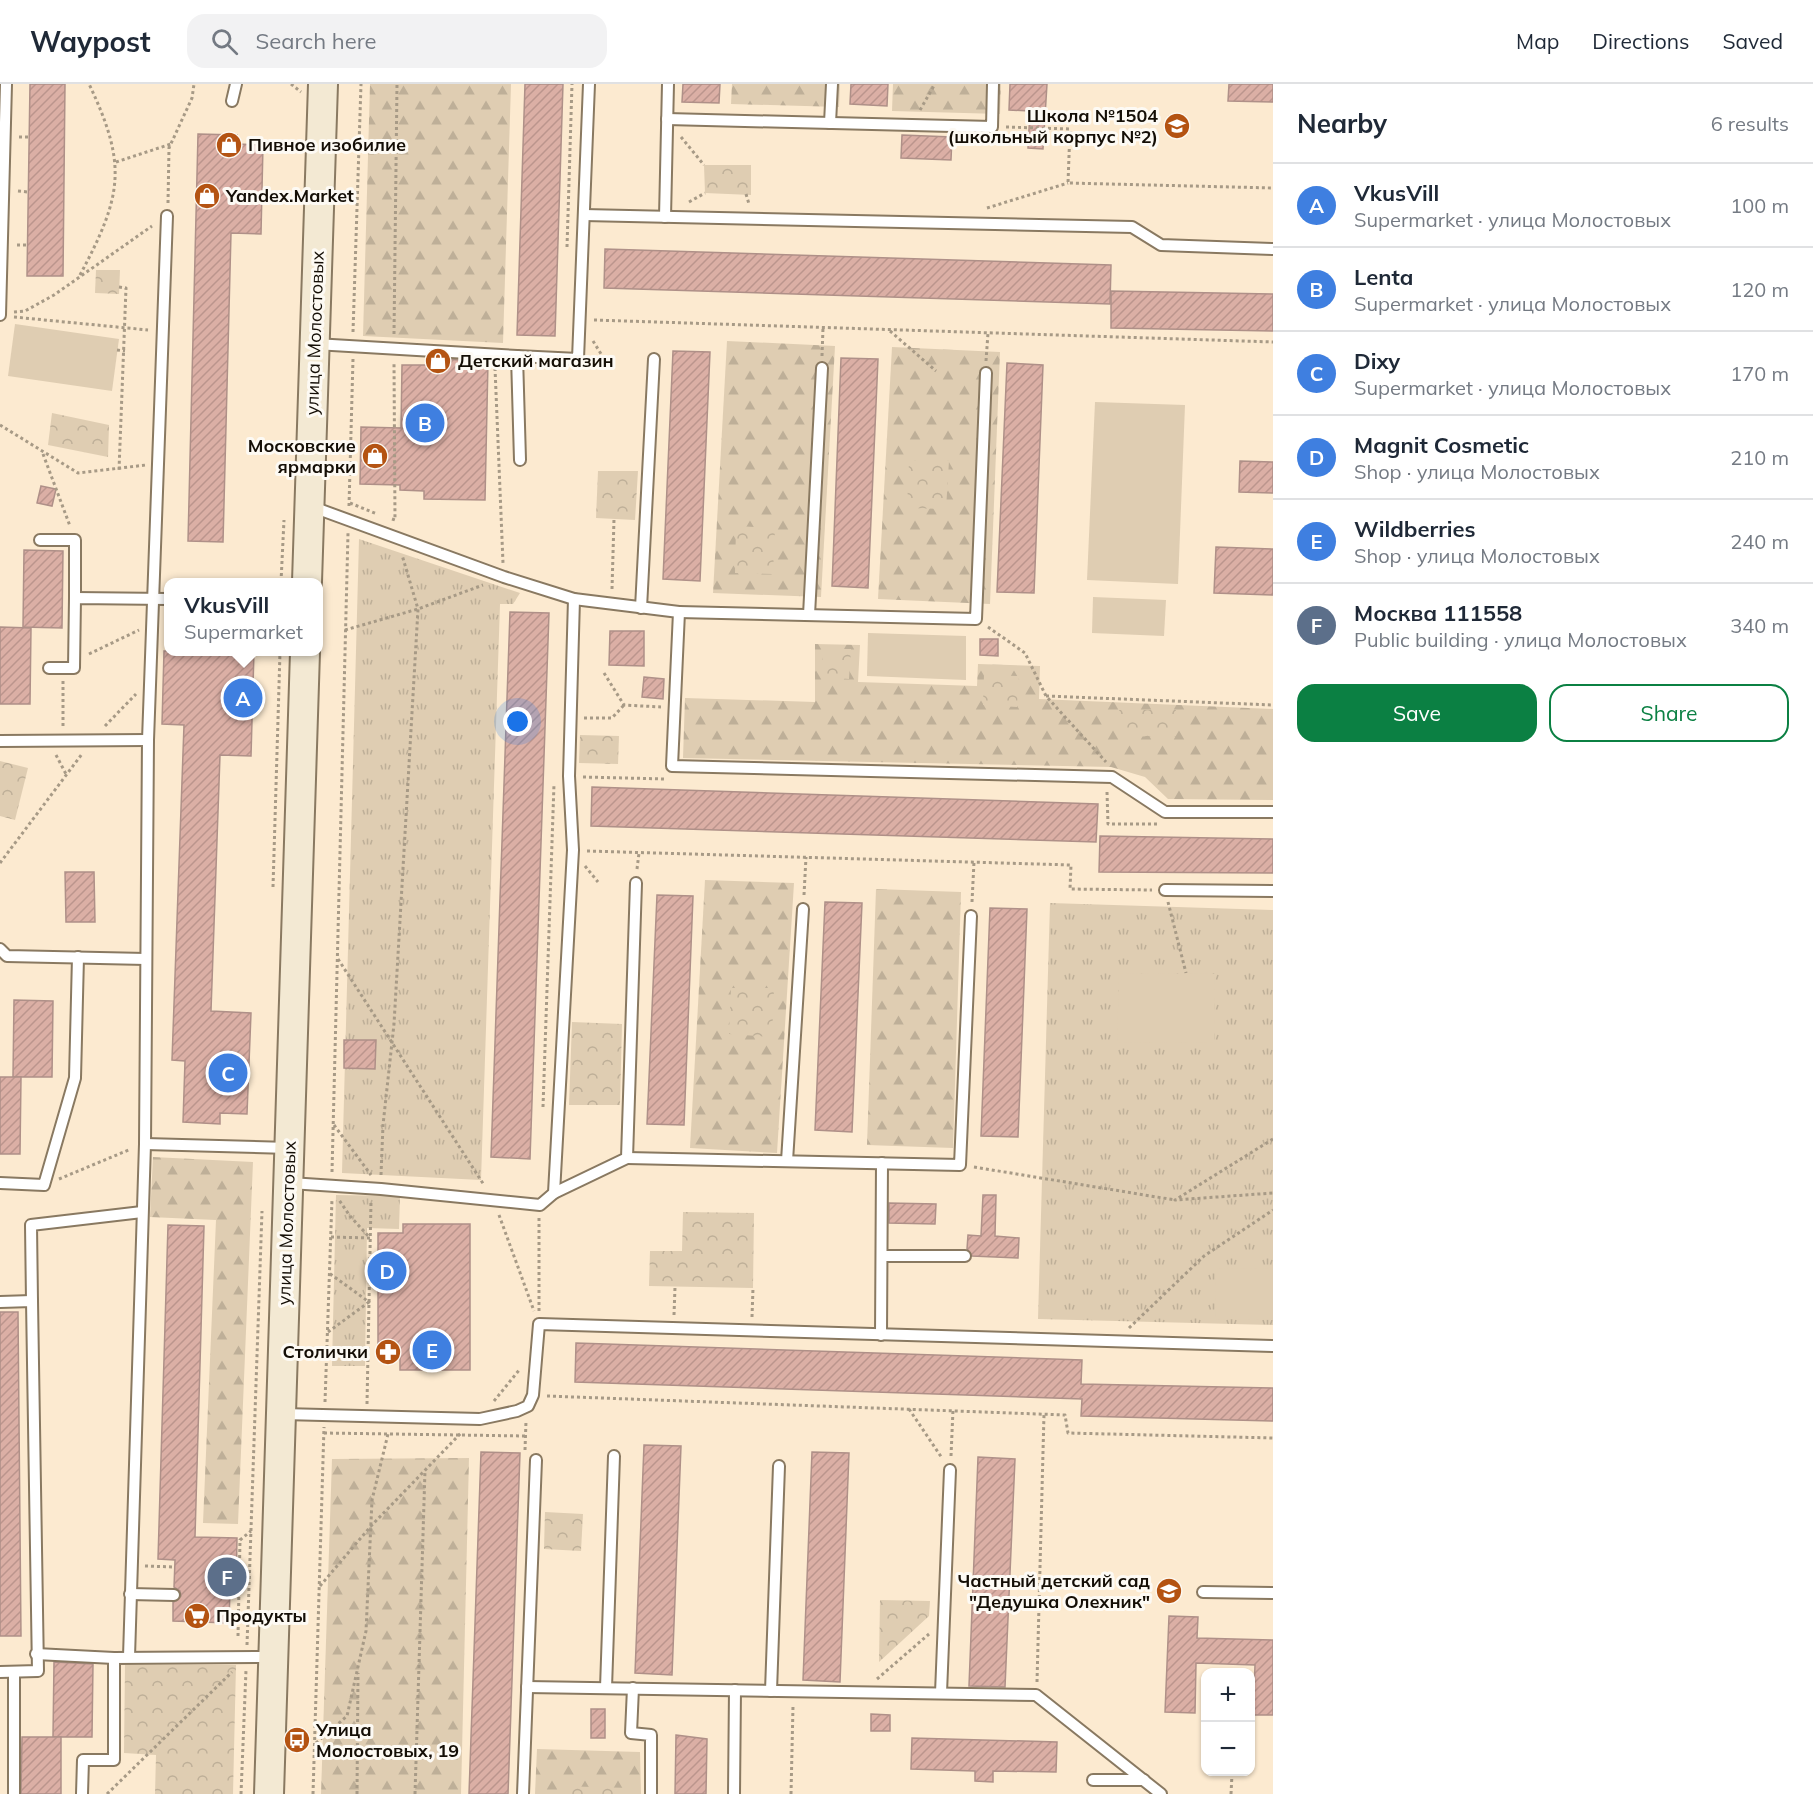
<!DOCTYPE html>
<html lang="en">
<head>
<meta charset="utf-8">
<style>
  body { margin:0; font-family:Mulish,sans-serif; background:#f2f2f3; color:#1f2937 }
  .controls { position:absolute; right:18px; bottom:18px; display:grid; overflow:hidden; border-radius:12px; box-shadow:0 2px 4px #0004 }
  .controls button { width:54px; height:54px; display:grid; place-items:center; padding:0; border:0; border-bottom:2px solid #e0e1e3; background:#fff; color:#1f2937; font:30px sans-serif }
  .you { position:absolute; left:518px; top:638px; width:21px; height:21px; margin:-15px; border:4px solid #fff; border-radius:50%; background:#1a73e8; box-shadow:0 0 0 9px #1a73e833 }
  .badge { display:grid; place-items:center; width:39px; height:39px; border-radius:50%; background:#0b8043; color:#fff; font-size:20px; font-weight:700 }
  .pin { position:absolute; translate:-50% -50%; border:3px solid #fff; box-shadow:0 2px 6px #0006 }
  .popup { position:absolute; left:164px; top:494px; width:159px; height:78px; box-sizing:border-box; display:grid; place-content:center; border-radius:12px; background:#fff; filter:drop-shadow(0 2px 4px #0005); font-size:20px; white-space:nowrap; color:#747a83 }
  .popup b { font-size:22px; color:#1f2937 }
  .popup::after { content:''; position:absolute; left:50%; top:100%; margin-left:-12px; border:12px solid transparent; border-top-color:#fff }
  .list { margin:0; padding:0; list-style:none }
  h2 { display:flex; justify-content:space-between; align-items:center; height:78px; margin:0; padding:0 24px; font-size:26px }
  h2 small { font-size:20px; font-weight:400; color:#747a83 }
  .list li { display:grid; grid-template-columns:39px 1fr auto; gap:18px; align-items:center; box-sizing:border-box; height:84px; padding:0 24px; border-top:2px solid #e0e1e3 }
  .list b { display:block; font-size:22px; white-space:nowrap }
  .list p { margin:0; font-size:20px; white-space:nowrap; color:#747a83 }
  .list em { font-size:20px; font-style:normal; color:#747a83 }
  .actions { display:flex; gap:12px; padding:18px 24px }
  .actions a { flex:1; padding:14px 0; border:2px solid #0b8043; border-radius:18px; text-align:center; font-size:21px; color:#0b8043 }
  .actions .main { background:#0b8043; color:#fff }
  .icon { flex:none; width:33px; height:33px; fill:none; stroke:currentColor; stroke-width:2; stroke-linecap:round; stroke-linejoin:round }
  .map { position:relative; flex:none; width:1273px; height:1710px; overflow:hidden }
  header { display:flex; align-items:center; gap:36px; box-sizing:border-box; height:84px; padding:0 30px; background:#fff; border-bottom:2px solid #e0e1e3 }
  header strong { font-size:28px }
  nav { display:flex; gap:33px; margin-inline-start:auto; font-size:21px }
  .search { width:420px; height:54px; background:#f2f2f3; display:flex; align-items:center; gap:15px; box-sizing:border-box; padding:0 21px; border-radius:18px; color:#747a83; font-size:22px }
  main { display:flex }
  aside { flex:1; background:#fff }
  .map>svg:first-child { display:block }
  .grass { fill:url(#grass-tufts) }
  .forest { fill:url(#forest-firs) }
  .park { fill:url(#park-crowns) }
  .pitch { fill:#dfcdb2 }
  .building { fill:url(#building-hatch); stroke:#af9088; stroke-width:1.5 }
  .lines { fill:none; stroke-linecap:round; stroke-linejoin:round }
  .lane-casing { stroke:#897961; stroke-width:14 }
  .secondary-casing { stroke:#897961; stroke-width:32 }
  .path { stroke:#a79a86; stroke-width:3; stroke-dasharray:3 3; stroke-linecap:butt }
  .lane { stroke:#fff; stroke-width:10 }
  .secondary { stroke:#f3e9d3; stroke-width:28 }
  .labels { text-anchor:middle; stroke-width:6; stroke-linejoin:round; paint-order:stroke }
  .poi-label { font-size:18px; font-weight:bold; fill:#140e06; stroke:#fdfaf4; text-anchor:start }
  .street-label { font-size:18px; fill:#140e06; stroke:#fdfaf4 }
</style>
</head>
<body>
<header>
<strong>Waypost</strong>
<div class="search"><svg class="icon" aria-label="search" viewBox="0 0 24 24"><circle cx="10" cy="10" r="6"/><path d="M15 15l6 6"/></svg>Search here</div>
<nav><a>Map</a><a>Directions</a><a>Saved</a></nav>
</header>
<main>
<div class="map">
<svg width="1273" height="1710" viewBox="0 0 1273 1710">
  <defs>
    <pattern id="grass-tufts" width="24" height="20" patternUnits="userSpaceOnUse" patternTransform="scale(1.5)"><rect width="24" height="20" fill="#dfcdb2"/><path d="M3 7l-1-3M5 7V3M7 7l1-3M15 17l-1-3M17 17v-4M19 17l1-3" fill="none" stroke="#beaf98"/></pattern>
    <pattern id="forest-firs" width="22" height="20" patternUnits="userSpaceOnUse" patternTransform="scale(1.5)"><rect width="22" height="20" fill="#dfcdb2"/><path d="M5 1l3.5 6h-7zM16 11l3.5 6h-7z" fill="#beaf98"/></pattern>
    <pattern id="park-crowns" width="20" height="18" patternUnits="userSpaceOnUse" patternTransform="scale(1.5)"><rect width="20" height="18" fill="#dfcdb2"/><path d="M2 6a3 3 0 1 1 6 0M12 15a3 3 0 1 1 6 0" fill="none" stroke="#beaf98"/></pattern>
    <pattern id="building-hatch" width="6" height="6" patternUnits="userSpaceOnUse" patternTransform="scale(1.5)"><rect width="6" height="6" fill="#dbafa5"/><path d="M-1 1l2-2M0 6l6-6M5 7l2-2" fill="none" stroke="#bb958d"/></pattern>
  </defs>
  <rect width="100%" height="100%" fill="#fcead0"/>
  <g class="grass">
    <path d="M359 455 520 509 513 520H500L481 1096 342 1089Z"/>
    <path d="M1050 819 1273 826V1241L1038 1235Z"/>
    <path d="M336 1111 400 1112 399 1145 367 1144 365 1282H332Z"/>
  </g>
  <g class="forest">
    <path d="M370 0H511L503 259 363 252Z"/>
    <path d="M732 0H840L839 23 731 20Z"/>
    <path d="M893 0H1001L1000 30 892 27Z"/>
    <path d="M727 257 835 262 821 513 713 509Z"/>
    <path d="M892 263 1000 268 990 520 878 515Z"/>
    <path d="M815 560 860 561 858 598 977 602 978 580 1040 582 1039 615 1273 625V716L1168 715 1145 693 1111 683 683 674 685 614 815 618Z"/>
    <path d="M705 796 794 799 777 1069 690 1064Z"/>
    <path d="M876 805 961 808 953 1064 867 1061Z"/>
    <path d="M153 1073 253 1078 238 1440 203 1439 216 1136 150 1133Z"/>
    <path d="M469 1374 461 1710H321L332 1375Z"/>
    <path d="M537 1665 640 1668 641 1710H535Z"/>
  </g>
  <g class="park">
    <path d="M704 81H751V111L705 109Z"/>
    <path d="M96 186H120L119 210 95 209Z"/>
    <path d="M52 329 109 341 108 373 48 361Z"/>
    <path d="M909 377H949L946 425 907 424Z"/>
    <path d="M598 387H638L635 436 596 434Z"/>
    <path d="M736 442 775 444 773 490 735 489Z"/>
    <path d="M823 565H851L849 595 822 593Z"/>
    <path d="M984 591 1019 592 1017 623 983 621Z"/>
    <path d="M1119 626H1176V653L1119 652Z"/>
    <path d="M580 651 619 652 618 680 579 679Z"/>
    <path d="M0 677 28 684 15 736 0 732Z"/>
    <path d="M731 904H774L772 953 729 950Z"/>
    <path d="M572 938 622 940 620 1021H569Z"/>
    <path d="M683 1128 754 1129 753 1204 649 1202 650 1167H682Z"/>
    <path d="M545 1428 583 1430 581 1467 544 1465Z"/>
    <path d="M880 1516 930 1517 929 1532 879 1578Z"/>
    <path d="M125 1581H236L233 1710H155L156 1671 124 1669Z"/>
    <path d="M558 1702 631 1704V1710H558Z"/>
  </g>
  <g class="pitch">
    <path d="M15 240 119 255 112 307 8 292Z"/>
    <path d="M1095 318 1185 321 1178 500 1087 496Z"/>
    <path d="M1093 513 1166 516 1164 552 1092 549Z"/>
    <path d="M868 549 966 552V596L867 592Z"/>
    <path d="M1119 889 1215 890 1214 959 1117 958Z"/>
    <path d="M1216 1184 1273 1185V1236L1215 1235Z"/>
  </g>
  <g class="building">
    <path d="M30 0H65L63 192H27Z"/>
    <path d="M525 0H563L555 252 517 251Z"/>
    <path d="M683 0H720L719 19 682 18Z"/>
    <path d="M851 0H888L887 22 850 20Z"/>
    <path d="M1010 0H1047L1043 65 1028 64 1030 27 1009 26Z"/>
    <path d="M1229 0H1273V18L1228 17Z"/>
    <path d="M198 50 237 51V60L263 61 261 150 231 149 223 458 188 457Z"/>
    <path d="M902 51 952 53 951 76 901 74Z"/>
    <path d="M605 165 1111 181 1110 220 604 204Z"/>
    <path d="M1111 207 1273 210V247L1111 244Z"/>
    <path d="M673 267 710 268 700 497 663 495Z"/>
    <path d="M430 274 488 278 485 416 424 415V407L400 406V401L360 400 361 343 401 344 402 281H429Z"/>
    <path d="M841 274 878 275 868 504 832 502Z"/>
    <path d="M1007 279 1043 281 1034 509 997 508Z"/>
    <path d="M1240 377 1273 378V409L1239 408Z"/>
    <path d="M41 402 56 405 52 422 37 419Z"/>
    <path d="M1216 463 1273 465V511L1214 509Z"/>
    <path d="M24 466 63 467 62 544 23 543Z"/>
    <path d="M510 528 549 529 530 1075 491 1073Z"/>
    <path d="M0 543 31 544 30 620H0Z"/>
    <path d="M610 547H644V582L609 581Z"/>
    <path d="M980 555H998V572L980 571Z"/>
    <path d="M164 567H254L251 672 220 671 211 927 251 929 247 1030 220 1029V1040L183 1038 185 977 172 976 184 641 162 640Z"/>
    <path d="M644 593 664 595 663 615 642 613Z"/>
    <path d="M592 703 1098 720 1096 758 591 742Z"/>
    <path d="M1100 752 1273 755V789L1099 788Z"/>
    <path d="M65 788H94L95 838H66Z"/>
    <path d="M657 811 693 812 684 1041 647 1040Z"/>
    <path d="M825 818 862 819 852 1048 815 1046Z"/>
    <path d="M990 824 1027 825 1018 1053 981 1052Z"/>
    <path d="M14 916 53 917 52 993H13Z"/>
    <path d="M344 956H376L375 985 344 984Z"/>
    <path d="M0 993H21L20 1070H0Z"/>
    <path d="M983 1111H996L995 1152 1019 1154 1018 1174 972 1172 967 1165 968 1151 981 1152Z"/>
    <path d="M889 1119 936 1120 935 1140 889 1139Z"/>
    <path d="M403 1140H470V1286H400V1274H378V1149H403Z"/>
    <path d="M168 1141 204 1142 195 1453 237 1454 236 1505H230L229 1539 173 1537V1518L181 1512 180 1507 174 1503 175 1476 158 1475Z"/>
    <path d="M0 1228H18L21 1552H0Z"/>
    <path d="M576 1259 1082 1276 1081 1300 1273 1304V1337L1081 1332 1082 1315 575 1298Z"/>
    <path d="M644 1361 681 1362 672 1591 635 1589Z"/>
    <path d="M481 1368 520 1369 508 1710H469Z"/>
    <path d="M812 1368 849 1369 840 1598 803 1596Z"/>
    <path d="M978 1373 1015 1375 1005 1603 969 1602Z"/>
    <path d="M1169 1532 1198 1533 1197 1554 1273 1556V1631H1253L1255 1581 1196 1579 1195 1629 1165 1628Z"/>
    <path d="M54 1578 93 1580 92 1653H53Z"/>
    <rect x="591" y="1625" width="14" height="29"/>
    <path d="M871 1630 890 1631V1647H871Z"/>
    <path d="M676 1651 707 1655 706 1710H675Z"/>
    <path d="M22 1653H61V1710H21Z"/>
    <path d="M912 1654 1057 1658 1056 1688 993 1687V1698L975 1697V1687L911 1685Z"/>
  </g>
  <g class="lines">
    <g class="lane-casing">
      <g id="lane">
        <path d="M232 17 236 0"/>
        <path d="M667 35 992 43 993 0"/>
        <path d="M830 39 832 0"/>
        <path d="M584 131 1132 143 1161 161 1273 165"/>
        <path d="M665 133 668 0"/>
        <path d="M0 231 6 0"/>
        <path d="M315 260 517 272 520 376"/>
        <path d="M517 272 578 275 589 0"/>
        <path d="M310 422 504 493 574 515 679 528 672 682 1112 693 1165 728H1273"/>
        <path d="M40 456H75V514"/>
        <path d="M641 524 654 275"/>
        <path d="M679 528 976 535 986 289"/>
        <path d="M809 531 822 284"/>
        <path d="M49 584H74L75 514 168 515"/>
        <path d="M0 657 148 656"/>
        <path d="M1165 806 1273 807"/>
        <path d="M0 865 7 872 146 875"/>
        <path d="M145 1060 289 1064"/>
        <path d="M627 1074 960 1081 971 832"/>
        <path d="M787 1077 803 825"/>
        <path d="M0 1099 44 1101 75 994 78 873"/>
        <path d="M290 1099 381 1105 540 1121 554 1109 573 766 569 692 574 515"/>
        <path d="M554 1109 627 1074 636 799"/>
        <path d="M882 1172H965"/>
        <path d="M32 1217 31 1141 142 1128"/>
        <path d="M0 1218 32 1217 38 1587 0 1588"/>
        <path d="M881 1251 882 1079"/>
        <path d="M283 1330 480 1335 517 1327 528 1322 533 1311 539 1240 1273 1262"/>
        <path d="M1203 1508 1273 1509"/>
        <path d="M130 1510 174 1511"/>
        <path d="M36 1570 114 1574 273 1573"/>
        <path d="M129 1573 145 1060 148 656 167 132"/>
        <path d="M14 1588V1710"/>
        <path d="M527 1603 1036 1611 1161 1710"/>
        <path d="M606 1604 614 1372"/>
        <path d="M633 1604 631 1649 651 1651V1710"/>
        <path d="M771 1607 779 1382"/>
        <path d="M941 1609 950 1386"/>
        <path d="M1093 1696H1144"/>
        <path d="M82 1710 83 1676H114V1574"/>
        <path d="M523 1710 536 1376"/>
        <path d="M734 1710 735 1606"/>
      </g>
    </g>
    <g class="secondary-casing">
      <g id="secondary">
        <path d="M307 498 323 0"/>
        <path d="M269 1710 305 568"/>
      </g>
    </g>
    <g class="path">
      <path d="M291 0 301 8"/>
      <path d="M920 26 935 0"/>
      <path d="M1006 43 1070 45 1068 99 1273 104"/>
      <path d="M19 53H29"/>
      <path d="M681 53 704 81"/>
      <path d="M116 78 171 60"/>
      <path d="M18 107 28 108"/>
      <path d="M746 110 749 120"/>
      <path d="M689 118 705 109"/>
      <path d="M168 119 169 64 192 14 194 0"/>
      <path d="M987 124 1068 99"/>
      <path d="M17 161H27"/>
      <path d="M567 163 572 0"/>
      <path d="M80 191C122 112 128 82 89 0"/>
      <path d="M119 203 126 204 119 386"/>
      <path d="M14 228 25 227 54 211 152 142"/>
      <path d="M14 233 148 246"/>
      <path d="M594 236 1273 258"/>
      <path d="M890 247 936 287"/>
      <path d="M353 248 361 0"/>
      <path d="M394 250 397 0"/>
      <path d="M593 257 603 273"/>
      <path d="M117 266 125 267"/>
      <path d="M822 272 823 244"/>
      <path d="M986 277 988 249"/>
      <path d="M495 284 503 479"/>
      <path d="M0 341 78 389 146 381"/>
      <path d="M43 370 70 442"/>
      <path d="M350 419 377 430"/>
      <path d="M349 422 353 275"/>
      <path d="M392 435 395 436 394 278"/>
      <path d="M281 498 284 436"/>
      <path d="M612 505 614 435"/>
      <path d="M988 543 1025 569 1046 612 1106 678"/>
      <path d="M345 546 418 525 483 501"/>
      <path d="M89 570 139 546"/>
      <path d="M604 589 624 621 661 623"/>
      <path d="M63 597V644"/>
      <path d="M1046 612 1273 621"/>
      <path d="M584 634H612L624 621"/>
      <path d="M105 642 136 610"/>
      <path d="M56 671 66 690"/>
      <path d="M583 693 666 695"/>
      <path d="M1107 708 1108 740H1158"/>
      <path d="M587 767 1071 781 1070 805 1152 806"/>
      <path d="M0 779 82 670"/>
      <path d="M585 782 598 798"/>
      <path d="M637 785 639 769"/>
      <path d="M273 803 280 568"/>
      <path d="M804 811 806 773"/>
      <path d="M972 818 974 778"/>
      <path d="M1168 818 1186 889"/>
      <path d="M338 875 484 1101"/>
      <path d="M543 1023 554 700"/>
      <path d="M334 1041 371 1091"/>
      <path d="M1273 1055 1175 1116 1273 1109"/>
      <path d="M974 1083 1175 1116"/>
      <path d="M332 1088 348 449"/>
      <path d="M381 1091 383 1041 394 940 418 525 402 471"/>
      <path d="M59 1095 131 1065"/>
      <path d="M499 1131 534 1227"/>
      <path d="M331 1153 370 1154 350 1132 339 1116"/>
      <path d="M539 1227V1134"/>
      <path d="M674 1231 675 1203"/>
      <path d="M752 1233 753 1204"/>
      <path d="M1129 1244 1204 1172 1273 1126"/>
      <path d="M328 1248 369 1218 329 1189"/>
      <path d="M547 1312 1065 1331 1068 1349 1273 1354"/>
      <path d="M494 1317 520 1285"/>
      <path d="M325 1318 332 1115"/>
      <path d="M367 1320 371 1117"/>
      <path d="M909 1325 942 1374"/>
      <path d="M324 1349 526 1352"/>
      <path d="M525 1366 526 1337"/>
      <path d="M951 1372 953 1326"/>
      <path d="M145 1482 174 1483"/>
      <path d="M320 1502 371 1442 462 1348"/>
      <path d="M238 1552 240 1456 251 1447"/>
      <path d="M247 1561 262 1127"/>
      <path d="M877 1595 929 1550"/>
      <path d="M1037 1598 1044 1330"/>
      <path d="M316 1659 347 1632 366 1547 372 1416 388 1350"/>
      <path d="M107 1710 232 1588"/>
      <path d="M241 1710 246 1586"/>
      <path d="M313 1710 324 1343"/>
      <path d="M357 1710 358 1589"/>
      <path d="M415 1710 425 1386"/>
      <path d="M791 1710 793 1622"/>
      <path d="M1231 1710 1232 1690"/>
    </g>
    <use href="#lane" class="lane"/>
    <use href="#secondary" class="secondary"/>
  </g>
  <defs>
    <g id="school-disc" transform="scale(1.35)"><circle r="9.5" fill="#b45312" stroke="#fdfaf4"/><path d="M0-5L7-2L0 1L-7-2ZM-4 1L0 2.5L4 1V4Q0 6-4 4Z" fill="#fff"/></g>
    <g id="shop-disc" transform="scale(1.35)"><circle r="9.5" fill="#b45312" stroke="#fdfaf4"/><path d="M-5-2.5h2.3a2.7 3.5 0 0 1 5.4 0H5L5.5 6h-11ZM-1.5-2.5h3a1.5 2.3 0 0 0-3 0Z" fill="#fff"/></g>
    <g id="pharmacy-disc" transform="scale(1.35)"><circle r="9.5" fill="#b45312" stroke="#fdfaf4"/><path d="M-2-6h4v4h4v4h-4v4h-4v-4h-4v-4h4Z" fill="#fff"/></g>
    <g id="supermarket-disc" transform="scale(1.35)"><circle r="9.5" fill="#b45312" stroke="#fdfaf4"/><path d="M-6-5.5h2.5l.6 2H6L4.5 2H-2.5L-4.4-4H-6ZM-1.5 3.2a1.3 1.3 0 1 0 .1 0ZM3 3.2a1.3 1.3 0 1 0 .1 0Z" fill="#fff"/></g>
    <g id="bus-disc" transform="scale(1.35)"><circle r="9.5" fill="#b45312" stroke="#fdfaf4"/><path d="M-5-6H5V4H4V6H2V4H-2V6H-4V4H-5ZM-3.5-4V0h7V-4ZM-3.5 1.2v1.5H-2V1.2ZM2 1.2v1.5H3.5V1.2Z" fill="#fff"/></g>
  </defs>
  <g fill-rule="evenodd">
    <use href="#school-disc" x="1177" y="42"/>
    <use href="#shop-disc" x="229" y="61"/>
    <use href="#shop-disc" x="207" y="112"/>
    <use href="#shop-disc" x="438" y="277"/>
    <use href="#shop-disc" x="375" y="372"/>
    <use href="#pharmacy-disc" x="388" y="1268"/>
    <use href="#school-disc" x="1169" y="1507"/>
    <use href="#supermarket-disc" x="197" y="1532"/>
    <use href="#bus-disc" x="297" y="1656"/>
  </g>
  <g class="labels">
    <g class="poi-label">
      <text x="1158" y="38" text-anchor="end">Школа №1504<tspan x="1158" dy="21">(школьный корпус №2)</tspan></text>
      <text x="248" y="67">Пивное изобилие</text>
      <text x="226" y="118">Yandex.Market</text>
      <text x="458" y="283">Детский магазин</text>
      <text x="356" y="368" text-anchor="end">Московские<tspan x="356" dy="21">ярмарки</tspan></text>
      <text x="368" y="1274" text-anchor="end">Столички</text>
      <text x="1150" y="1503" text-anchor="end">Частный детский сад<tspan x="1150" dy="21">"Дедушка Олехник"</tspan></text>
      <text x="216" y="1538">Продукты</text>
      <text x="316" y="1652">Улица<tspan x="316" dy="21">Молостовых, 19</tspan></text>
    </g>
    <g class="street-label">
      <text transform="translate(315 249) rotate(-88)" y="6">улица Молостовых</text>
      <text transform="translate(287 1139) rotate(-88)" y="6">улица Молостовых</text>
    </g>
  </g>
</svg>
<div class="controls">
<button>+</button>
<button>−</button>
</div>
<div class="you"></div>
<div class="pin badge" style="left:243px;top:614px;background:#3f7fe0">A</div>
<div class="popup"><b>VkusVill</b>Supermarket</div>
<div class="pin badge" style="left:425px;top:339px;background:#3f7fe0">B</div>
<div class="pin badge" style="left:228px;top:989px;background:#3f7fe0">C</div>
<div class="pin badge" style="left:387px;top:1187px;background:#3f7fe0">D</div>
<div class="pin badge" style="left:432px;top:1266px;background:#3f7fe0">E</div>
<div class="pin badge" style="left:227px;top:1493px;background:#5c6f8a">F</div>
</div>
<aside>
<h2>Nearby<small>6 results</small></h2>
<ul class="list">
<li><span class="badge" style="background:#3f7fe0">A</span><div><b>VkusVill</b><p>Supermarket · улица Молостовых</p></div><em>100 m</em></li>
<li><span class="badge" style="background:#3f7fe0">B</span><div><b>Lenta</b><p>Supermarket · улица Молостовых</p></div><em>120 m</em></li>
<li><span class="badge" style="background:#3f7fe0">C</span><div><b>Dixy</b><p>Supermarket · улица Молостовых</p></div><em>170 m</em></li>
<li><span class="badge" style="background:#3f7fe0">D</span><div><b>Magnit Cosmetic</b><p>Shop · улица Молостовых</p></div><em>210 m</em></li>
<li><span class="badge" style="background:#3f7fe0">E</span><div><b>Wildberries</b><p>Shop · улица Молостовых</p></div><em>240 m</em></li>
<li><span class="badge" style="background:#5c6f8a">F</span><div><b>Москва 111558</b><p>Public building · улица Молостовых</p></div><em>340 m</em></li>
</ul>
<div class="actions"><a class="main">Save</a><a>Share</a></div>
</aside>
</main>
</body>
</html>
